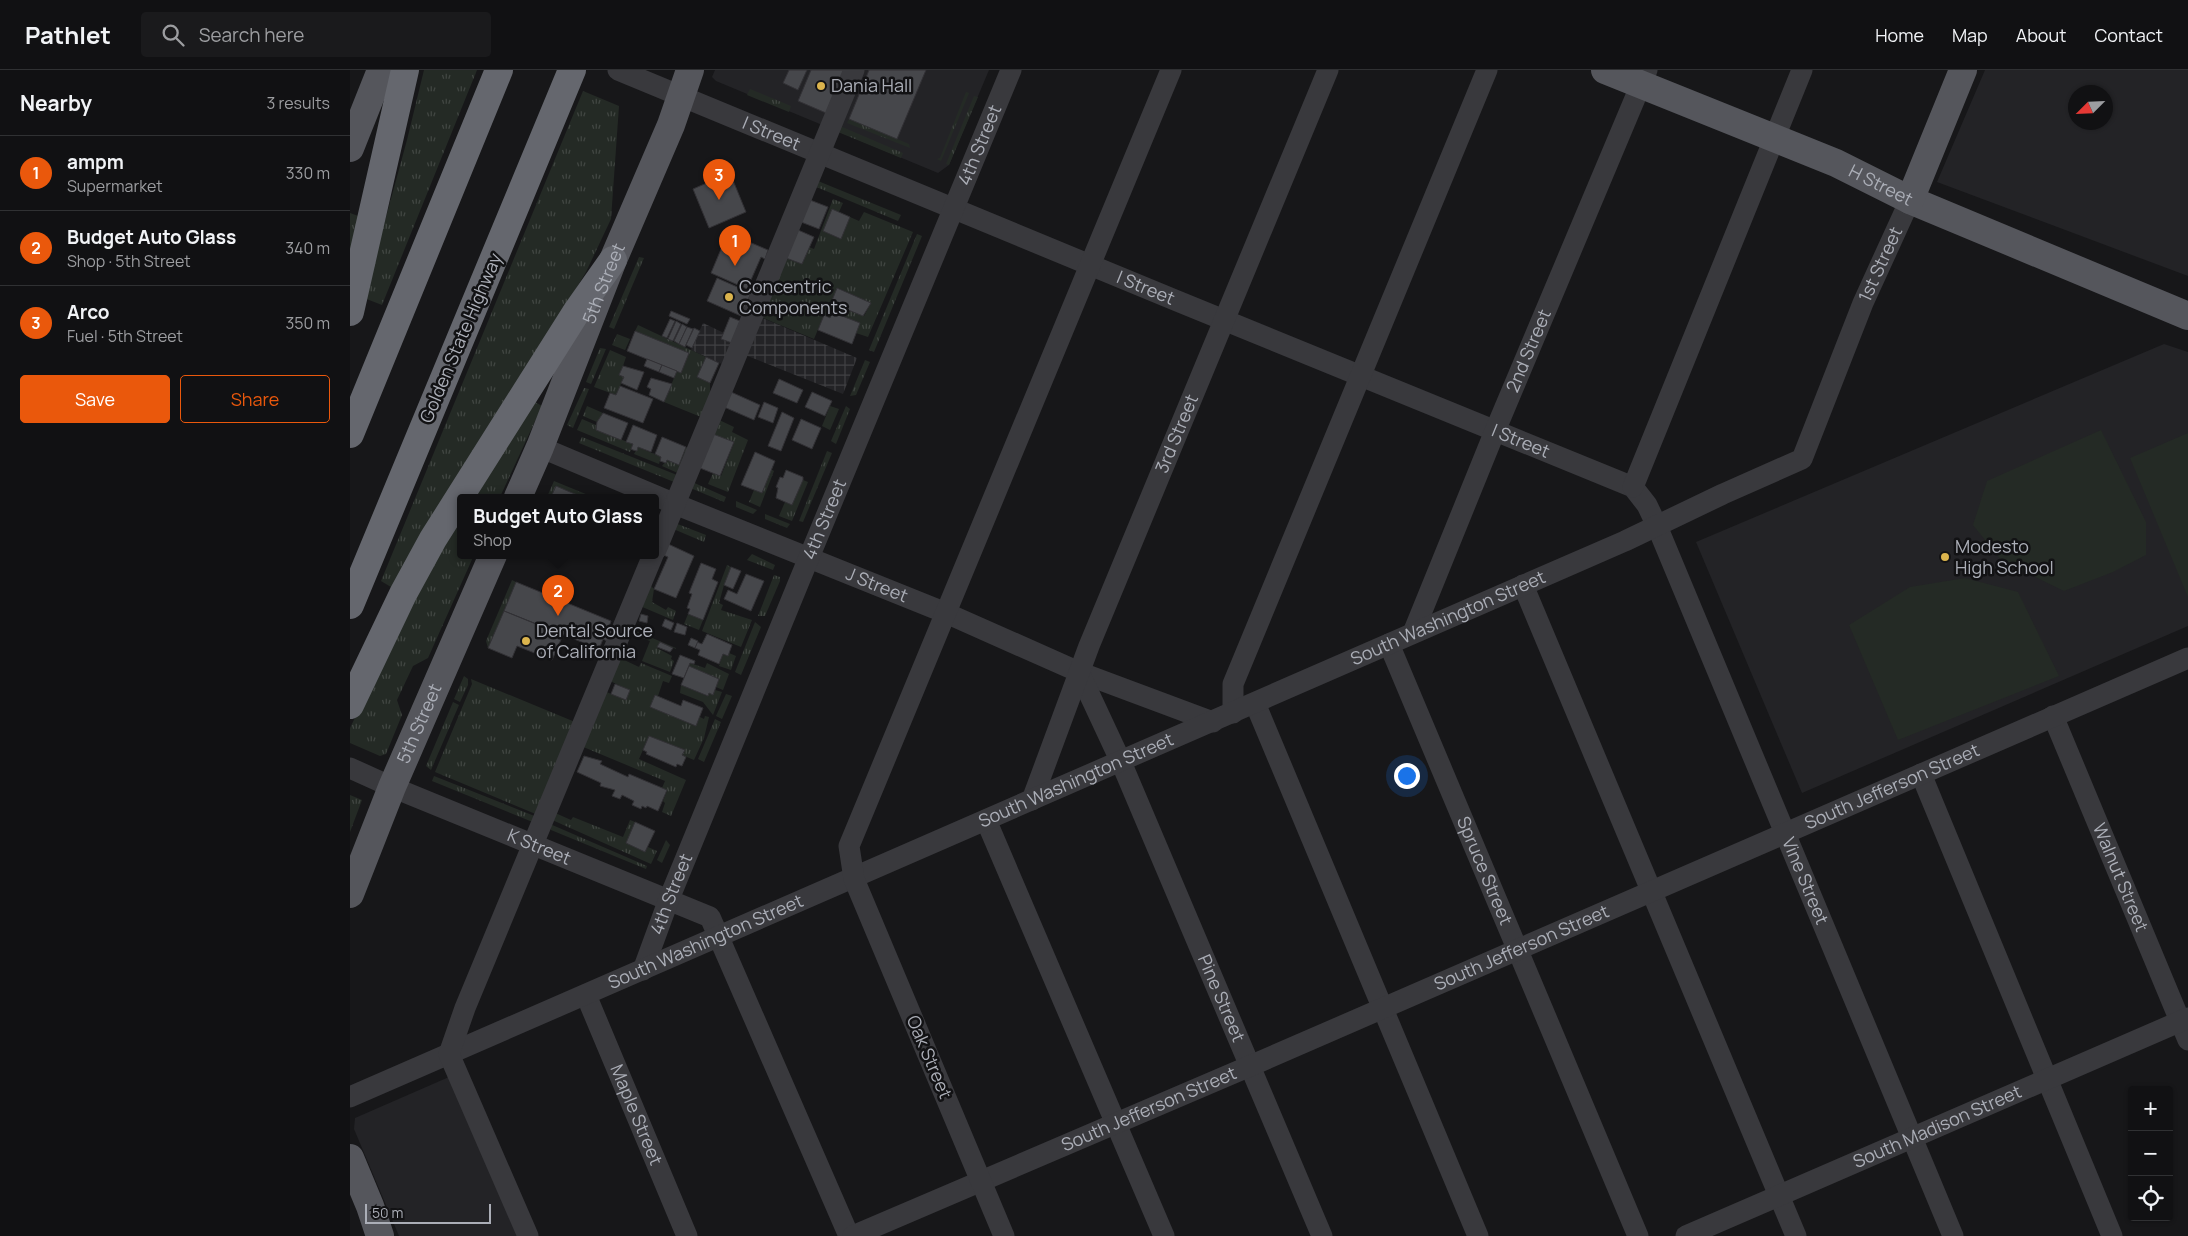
<!DOCTYPE html>
<html lang="en">
<head>
<meta charset="utf-8">
<style>
  body { margin:0; font-family:Manrope,sans-serif; background:#1a1a1c; color:#f1f3f6 }
  .controls { position:absolute; right:15px; bottom:15px; display:grid; overflow:hidden; border-radius:5px; box-shadow:0 1px 4px #0004 }
  .controls button { width:45px; height:45px; display:grid; place-items:center; padding:0; border:0; border-bottom:1px solid #303133; background:#111113; color:#f1f3f6; font:25px sans-serif }
  .compass { position:absolute; left:1718px; top:15px; width:45px; height:45px; border-radius:50%; background:#111113; box-shadow:0 1px 4px #0004; rotate:246deg }
  .scale { position:absolute; left:15px; bottom:12px; width:126px; box-sizing:border-box; padding-left:5px; border:2px solid #abaeb7; border-top:0; font-size:14px; line-height:18px; white-space:nowrap; color:#abaeb7; -webkit-text-stroke:4px #121214; paint-order:stroke }
  .you { position:absolute; left:1056px; top:705px; width:18px; height:18px; margin:-12px; border:4px solid #fff; border-radius:50%; background:#1a73e8; box-shadow:0 0 0 8px #1a73e833 }
  .badge { display:grid; place-items:center; width:32px; height:32px; border-radius:50%; background:#ea580c; color:#fff; font-size:16px; font-weight:700 }
  .pin { position:absolute; translate:-50% -41px; filter:drop-shadow(0 1px 2px #0008) }
  .pin::after { content:''; position:absolute; top:26px; width:18px; height:15px; background:inherit; clip-path:polygon(0 0,100% 0,50% 100%) }
  .popup { position:absolute; left:107px; top:424px; width:202px; height:65px; box-sizing:border-box; display:grid; place-content:center; border-radius:5px; background:#111113; filter:drop-shadow(0 1px 4px #0005); font-size:16px; white-space:nowrap; color:#9c9da0 }
  .popup b { font-size:19px; color:#f1f3f6 }
  .popup::after { content:''; position:absolute; left:50%; top:100%; margin-left:-10px; border:10px solid transparent; border-top-color:#111113 }
  .list { margin:0; padding:0; list-style:none }
  h2 { display:flex; justify-content:space-between; align-items:center; height:65px; margin:0; padding:0 20px; font-size:21px }
  h2 small { font-size:16px; font-weight:400; color:#9c9da0 }
  .list li { display:grid; grid-template-columns:32px 1fr auto; gap:15px; align-items:center; box-sizing:border-box; height:75px; padding:0 20px; border-top:1px solid #303133 }
  .list b { display:block; font-size:19px; white-space:nowrap }
  .list p { margin:0; font-size:16px; white-space:nowrap; color:#9c9da0 }
  .list em { font-size:16px; font-style:normal; color:#9c9da0 }
  .actions { display:flex; gap:10px; padding:15px 20px }
  .actions a { flex:1; padding:11px 0; border:1px solid #ea580c; border-radius:5px; text-align:center; font-size:18px; color:#ea580c }
  .actions .main { background:#ea580c; color:#fff }
  .icon { flex:none; width:28px; height:28px; fill:none; stroke:currentColor; stroke-width:2; stroke-linecap:round; stroke-linejoin:round }
  .map { position:relative; flex:none; width:1838px; height:1166px; overflow:hidden }
  header { display:flex; align-items:center; gap:30px; box-sizing:border-box; height:70px; padding:0 25px; background:#111113; border-bottom:1px solid #303133 }
  header strong { font-size:24px }
  nav { display:flex; gap:28px; margin-inline-start:auto; font-size:18px }
  .search { width:350px; height:45px; background:#1a1a1c; display:flex; align-items:center; gap:12px; box-sizing:border-box; padding:0 18px; border-radius:5px; color:#9c9da0; font-size:19px }
  main { display:flex }
  aside { flex:1; background:#111113 }
  .map>svg:first-child { display:block }
  .built { fill:#232326; fill-rule:evenodd }
  .industrial { fill:url(#industrial-grid) }
  .grass { fill:url(#grass-tufts); fill-rule:evenodd }
  .green { fill:#242a25 }
  .building { fill:#46474b; stroke:#323135 }
  .lines { fill:none; stroke-linecap:round; stroke-linejoin:round }
  .minor { stroke:#39393d; stroke-width:21 }
  .major { stroke:#55565c; stroke-width:28 }
  .highway { stroke:#65676e; stroke-width:28 }
  .poi-dot { fill:#dbb44d; stroke:#121214; stroke-width:2 }
  .labels { text-anchor:middle; stroke-width:5; stroke-linejoin:round; paint-order:stroke }
  .poi-label { font-size:18px; fill:#abaeb7; stroke:#121214; text-anchor:start }
  .street-label { font-size:18px; fill:#abaeb7; stroke:#121214 }
</style>
</head>
<body>
<header>
<strong>Pathlet</strong>
<div class="search"><svg class="icon" aria-label="search" viewBox="0 0 24 24"><circle cx="10" cy="10" r="6"/><path d="M15 15l6 6"/></svg>Search here</div>
<nav><a>Home</a><a>Map</a><a>About</a><a>Contact</a></nav>
</header>
<main>
<aside>
<h2>Nearby<small>3 results</small></h2>
<ul class="list">
<li><span class="badge">1</span><div><b>ampm</b><p>Supermarket</p></div><em>330 m</em></li>
<li><span class="badge">2</span><div><b>Budget Auto Glass</b><p>Shop · 5th Street</p></div><em>340 m</em></li>
<li><span class="badge">3</span><div><b>Arco</b><p>Fuel · 5th Street</p></div><em>350 m</em></li>
</ul>
<div class="actions"><a class="main">Save</a><a>Share</a></div>
</aside>
<div class="map">
<svg width="1838" height="1166" viewBox="0 0 1838 1166">
  <defs>
    <pattern id="industrial-grid" width="8" height="8" patternUnits="userSpaceOnUse" patternTransform="scale(1.25)"><rect width="8" height="8" fill="#232326"/><path d="M0 4h8M4 0v8" fill="none" stroke="#404043"/></pattern>
    <pattern id="grass-tufts" width="24" height="20" patternUnits="userSpaceOnUse" patternTransform="scale(1.25)"><rect width="24" height="20" fill="#242a25"/><path d="M3 7l-1-3M5 7V3M7 7l1-3M15 17l-1-3M17 17v-4M19 17l1-3" fill="none" stroke="#414642"/></pattern>
  </defs>
  <rect width="100%" height="100%" fill="#171719"/>
  <g class="built">
    <path d="M365 0H639L599 95 588 103 366 11 362 7Z"/>
    <path d="M1635 0H1838V206L1587 112ZM1756 22V52H1726V22Z"/>
    <path d="M1814 274 1838 282V556L1452 723 1346 472Z"/>
    <path d="M99 1007 170 1166H49L4 1059 5 1048Z"/>
  </g>
  <g class="industrial">
    <path d="M410 247 507 288 493 324 395 285Z"/>
    <path d="M353 253 374 263 372 269 382 273 372 294 341 280Z"/>
  </g>
  <g class="grass">
    <path d="M74 0H127L32 235 14 228 57 70Z"/>
    <path d="M400 19 441 36 439 42 397 25Z"/>
    <path d="M233 21 269 36 261 149 236 202 46 520 31 511Z"/>
    <path d="M616 22 619 23 591 91 587 89 590 88Z"/>
    <path d="M624 26 628 27 599 95 596 94Z"/>
    <path d="M499 49 559 74 560 78 497 53Z"/>
    <path d="M490 56 553 83 551 88 488 62Z"/>
    <path d="M468 111 551 145 548 151 464 116Z"/>
    <path d="M483 129 493 133 489 142 482 140 473 161 490 169 500 147 509 151 514 142 563 162 518 267 506 263 510 253 482 242 480 248 474 245 464 269 411 247 436 188 452 194 459 177 464 179ZM488 218 521 233 514 246 482 233Z"/>
    <path d="M0 143 11 147 0 182Z"/>
    <path d="M567 164 572 166 524 282 519 280Z"/>
    <path d="M289 187 294 188 264 259 259 257Z"/>
    <path d="M288 255 356 287 347 307 360 313V324L351 347 314 332 327 301 331 303 339 283 285 261Z"/>
    <path d="M267 264 280 269 275 280 262 275Z"/>
    <path d="M250 278 256 279 241 314 236 312Z"/>
    <path d="M260 280 276 287 270 305 274 307 266 325 244 317Z"/>
    <path d="M515 290 520 292 506 325 500 326Z"/>
    <path d="M234 318 239 319 223 358 217 355Z"/>
    <path d="M185 332 192 336 150 427H123Z"/>
    <path d="M237 336 253 343 249 351 247 352 233 346Z"/>
    <path d="M480 336 489 339 480 360 472 356Z"/>
    <path d="M496 336 500 339 486 374 481 371Z"/>
    <path d="M232 349 246 355V360L283 374 280 382 227 360Z"/>
    <path d="M367 349 384 357 382 362 398 370 378 422 358 414 363 403 371 406 384 373 361 363Z"/>
    <path d="M232 367 327 405 324 412 229 373Z"/>
    <path d="M288 377 311 387 309 394 284 384Z"/>
    <path d="M336 377 340 378 330 404 312 396 317 390 329 395Z"/>
    <path d="M477 381 482 383 453 452 449 451Z"/>
    <path d="M421 399 424 401 410 437 399 432 404 420 412 423Z"/>
    <path d="M453 410 458 412 442 451 429 446 435 432 442 435Z"/>
    <path d="M204 411 243 427H232L206 416 201 427H197Z"/>
    <path d="M340 411 376 427 374 432 338 417Z"/>
    <path d="M386 431 407 440 403 444 386 437Z"/>
    <path d="M415 444 440 454 437 458 415 449Z"/>
    <path d="M110 447V485H124L78 588 63 596 47 630 52 645 36 684 30 686 0 673V658L37 582Z"/>
    <path d="M325 453 356 465 354 472 321 458Z"/>
    <path d="M402 484 425 495 423 500 397 490Z"/>
    <path d="M377 495 381 497 374 515 369 533 373 535 371 540 402 550 391 577 352 561Z"/>
    <path d="M424 505 430 507V511L415 546H408Z"/>
    <path d="M162 510 166 512 138 578 136 571Z"/>
    <path d="M299 514 304 519 302 532 316 540 318 537 326 541 323 550 290 536Z"/>
    <path d="M338 544 353 550 349 560 334 554Z"/>
    <path d="M405 552 411 557 391 605 385 602Z"/>
    <path d="M281 559 326 578V579L310 572 307 578 322 586 321 589 324 591 320 602 292 591 300 571 280 563Z"/>
    <path d="M379 583 386 586 381 600 369 596 373 584 377 586Z"/>
    <path d="M270 588 289 597 291 593 322 606 319 613 313 611 308 626 305 625 300 637 346 656 350 647 354 649 355 646 359 647 354 668 344 690 332 685 335 680 299 666 289 689 336 710 321 746 312 742 315 733 313 731 317 721 312 718 315 711 231 676 254 621 276 630 279 620 258 610Z"/>
    <path d="M340 593 355 598 357 593 379 604 373 620 366 617 369 609 339 596Z"/>
    <path d="M114 606 118 609V615L110 632 104 629Z"/>
    <path d="M121 609 225 652 188 745 85 702 122 614Z"/>
    <path d="M331 615 357 626 359 623 363 624 365 620 372 622 363 645 353 632 330 623Z"/>
    <path d="M376 624 382 626 372 649 366 646Z"/>
    <path d="M103 632 109 635 81 700 76 696Z"/>
    <path d="M365 649 371 652 354 692 348 689Z"/>
    <path d="M84 706 187 747 185 753 82 711Z"/>
    <path d="M0 725 12 730 0 762Z"/>
    <path d="M203 742 221 750 223 747 273 767 280 750 285 752 276 773 295 782 298 777 307 781 301 794 200 749Z"/>
    <path d="M200 754 297 796 296 799 201 760Z"/>
    <path d="M316 770 320 775 312 793 307 790Z"/>
  </g>
  <g class="green">
    <path d="M1751 360 1796 452V485L1763 502 1714 521 1652 491 1623 455 1637 411Z"/>
    <path d="M1838 363V527L1780 388Z"/>
    <path d="M1615 508 1668 522 1709 606 1548 670 1499 555 1560 517Z"/>
  </g>
  <g class="building">
    <path d="M439 0H457L448 20 433 13Z"/>
    <path d="M461 0H494L476 43 448 31Z"/>
    <path d="M519 0H576L547 69 499 49Z"/>
    <path d="M380 103 396 142 359 158 343 119Z"/>
    <path d="M460 130 478 137 469 159 451 152Z"/>
    <path d="M482 139 500 147 491 169 473 161Z"/>
    <path d="M448 160 464 167 452 194 436 188Z"/>
    <path d="M385 166 418 180 415 189 411 187 397 219 361 203 374 172Z"/>
    <path d="M367 208 401 223 391 246 357 231Z"/>
    <path d="M487 218 521 233 513 246 481 233Z"/>
    <path d="M321 241 340 249 337 254 319 246Z"/>
    <path d="M482 242 510 253 502 274 468 260 474 245 480 248Z"/>
    <path d="M380 247 390 251 382 273 371 269Z"/>
    <path d="M320 249 325 251 317 268 312 266Z"/>
    <path d="M326 251 331 254 323 271 318 269Z"/>
    <path d="M332 254 337 257 329 274 324 271Z"/>
    <path d="M337 257 343 259 335 277 329 274Z"/>
    <path d="M344 258 350 261 342 278 336 275Z"/>
    <path d="M285 261 339 283 331 303 277 281Z"/>
    <path d="M356 287 369 293 360 313 347 307Z"/>
    <path d="M297 289 312 295 309 302 294 296Z"/>
    <path d="M312 295 327 301 324 308 309 302Z"/>
    <path d="M273 296 294 302 287 320 271 313 274 307 269 305Z"/>
    <path d="M301 308 322 314 314 332 299 325 301 319 297 317Z"/>
    <path d="M429 309 453 320 447 333 423 323Z"/>
    <path d="M270 316 303 329 293 353 254 338 260 323 266 325Z"/>
    <path d="M381 322 410 335 404 350 374 337Z"/>
    <path d="M462 322 482 331 475 346 455 337Z"/>
    <path d="M414 332 428 338 423 353 408 347Z"/>
    <path d="M432 342 444 348 431 381 418 376Z"/>
    <path d="M253 343 278 353 271 370 246 360 247 352Z"/>
    <path d="M451 349 471 358 462 379 442 370Z"/>
    <path d="M283 355 307 365 301 382 288 377 287 381 283 380 281 379 283 374 276 372Z"/>
    <path d="M363 364 384 372 370 406 350 398Z"/>
    <path d="M312 367 336 377 329 395 317 390 316 393 310 391 311 387 305 384Z"/>
    <path d="M405 382 425 391 412 423 391 415Z"/>
    <path d="M436 400 453 407V410L442 435 426 428 428 418 426 417 430 407 433 408Z"/>
    <path d="M206 416 232 427H201Z"/>
    <path d="M316 473 344 486 326 528 304 519 318 487 311 484Z"/>
    <path d="M351 493 366 499 362 509 368 512 353 550 338 544 340 539 337 538 342 524 339 523Z"/>
    <path d="M381 497 391 501 383 519 374 515Z"/>
    <path d="M396 504 414 511 401 541 374 529 378 520 387 524Z"/>
    <path d="M166 512 261 551 258 560 263 562 259 572 253 569 249 579 154 541Z"/>
    <path d="M154 541 213 565 202 590 167 576 162 588 138 578Z"/>
    <path d="M291 544 298 546 297 553 289 551Z"/>
    <path d="M315 549 324 553 321 560 312 556Z"/>
    <path d="M327 553 337 557 335 565 324 562Z"/>
    <path d="M357 564 382 575 378 586 373 584 369 594 348 585 350 580 345 578 347 572 352 574Z"/>
    <path d="M341 568 348 571 345 578 338 575Z"/>
    <path d="M310 572 323 578 320 582 307 577Z"/>
    <path d="M330 585 345 591 344 594 340 593 334 608 322 604Z"/>
    <path d="M339 596 369 609 363 625 359 623 358 626 331 615Z"/>
    <path d="M265 614 280 620 276 630 261 624Z"/>
    <path d="M305 625 331 636 333 630 353 638 346 656 300 637Z"/>
    <path d="M299 666 335 680 332 685 336 687 332 696 327 694 326 697 296 684 297 682 293 680Z"/>
    <path d="M234 686 252 691 250 694 278 707 279 704 317 720 308 741 297 736 296 738 292 736 291 739 282 735 284 731 272 725 270 729 262 726 265 720 250 716 251 713 227 702Z"/>
    <path d="M285 752 305 761 295 782 276 773Z"/>
  </g>
  <g class="lines">
    <g class="minor">
      <path id="s1" d="M268 0C606 141 944 279 1283 417L1297 435 1307 456 1603 1166"/>
      <path id="s2" d="M190 377 325 434 596 543 729 602 863 652"/>
      <path d="M1283 417 1452 0"/>
      <path d="M306 480 504 0"/>
      <path d="M1173 515 1446 1166"/>
      <path id="s3" d="M1063 563 1145 361 1297 0"/>
      <path id="s4" d="M1039 574 1288 1166"/>
      <path id="s5" d="M729 602 771 692 972 1166"/>
      <path d="M905 633 1128 1166"/>
      <path d="M883 643V614L1137 0"/>
      <path id="s6" d="M1703 646 1838 970"/>
      <path id="s7" d="M0 698 42 717 360 847 499 1166"/>
      <path d="M1571 704 1762 1166"/>
      <path id="s8" d="M682 730 739 576 978 0"/>
      <path d="M636 750 814 1166"/>
      <path id="s9" d="M293 900 319 829 448 514 661 0"/>
      <path id="s10" d="M236 925 337 1166"/>
      <path id="s11" d="M0 1027 1275 471 1373 424 1452 389 1513 233 1560 130"/>
      <path d="M178 1166 99 984 115 938 303 485"/>
      <path id="s12" d="M503 1166 900 996 1838 588"/>
      <path d="M654 1166 504 809 499 776 821 0"/>
      <path id="s13" d="M1336 1166 1838 948"/>
    </g>
    <g class="major">
      <path id="s14" d="M1255 0 1486 93 1560 130 1838 246"/>
      <path d="M0 78 31 0"/>
      <path d="M1560 130 1613 0"/>
      <path id="s15" d="M168 427 190 377 263 190 321 55 340 0"/>
      <path id="s16" d="M0 824 42 717 143 485"/>
      <path d="M0 1088 20 1136 30 1166"/>
    </g>
    <g class="highway">
      <path d="M0 242 55 0"/>
      <path d="M0 364 149 0"/>
      <path d="M0 535 222 0"/>
      <path d="M0 635 53 524 83 469 227 241 263 190"/>
    </g>
  </g>
  <g class="poi-dot">
    <circle cx="471" cy="16" r="5"/>
    <circle cx="379" cy="227" r="5"/>
    <circle cx="1595" cy="487" r="5"/>
    <circle cx="176" cy="571" r="5"/>
  </g>
  <g class="labels">
    <g class="poi-label">
      <text x="481" y="22">Dania Hall</text>
      <text x="389" y="223">Concentric<tspan x="389" dy="21">Components</tspan></text>
      <text x="1605" y="483">Modesto<tspan x="1605" dy="21">High School</tspan></text>
      <text x="186" y="567">Dental Source<tspan x="186" dy="21">of California</tspan></text>
    </g>
    <g class="street-label">
      <text dy="6" stroke="none"><textPath href="#s1" startOffset="166">I Street</textPath></text>
      <text dy="6" stroke="none"><textPath href="#s9" startOffset="891">4th Street</textPath></text>
      <text dy="6" stroke="none"><textPath href="#s14" startOffset="299">H Street</textPath></text>
      <text dy="6" stroke="none"><textPath href="#s11" startOffset="1796">1st Street</textPath></text>
      <text dy="6" stroke="none"><textPath href="#s15" startOffset="230">5th Street</textPath></text>
      <text dy="6" stroke="none"><textPath href="#s1" startOffset="571">I Street</textPath></text>
      <text transform="translate(111 268) rotate(-67)" y="6">Golden State Highway</text>
      <text dy="6" stroke="none"><textPath href="#s3" startOffset="305">2nd Street</textPath></text>
      <text dy="6" stroke="none"><textPath href="#s8" startOffset="394">3rd Street</textPath></text>
      <text dy="6" stroke="none"><textPath href="#s1" startOffset="976">I Street</textPath></text>
      <text dy="6" stroke="none"><textPath href="#s9" startOffset="486">4th Street</textPath></text>
      <text dy="6" stroke="none"><textPath href="#s2" startOffset="364">J Street</textPath></text>
      <text dy="6" stroke="none"><textPath href="#s11" startOffset="1198">South Washington Street</textPath></text>
      <text dy="6" stroke="none"><textPath href="#s16" startOffset="184">5th Street</textPath></text>
      <text dy="6" stroke="none"><textPath href="#s11" startOffset="792">South Washington Street</textPath></text>
      <text dy="6" stroke="none"><textPath href="#s12" startOffset="1132">South Jefferson Street</textPath></text>
      <text dy="6" stroke="none"><textPath href="#s7" startOffset="205">K Street</textPath></text>
      <text dy="6" stroke="none"><textPath href="#s4" startOffset="246">Spruce Street</textPath></text>
      <text dy="6" stroke="none"><textPath href="#s6" startOffset="175">Walnut Street</textPath></text>
      <text dy="6" stroke="none"><textPath href="#s1" startOffset="1528">Vine Street</textPath></text>
      <text dy="6" stroke="none"><textPath href="#s9" startOffset="81">4th Street</textPath></text>
      <text dy="6" stroke="none"><textPath href="#s11" startOffset="388">South Washington Street</textPath></text>
      <text dy="6" stroke="none"><textPath href="#s12" startOffset="728">South Jefferson Street</textPath></text>
      <text dy="6" stroke="none"><textPath href="#s5" startOffset="356">Pine Street</textPath></text>
      <text transform="translate(579 987) rotate(67)" y="6">Oak Street</text>
      <text dy="6" stroke="none"><textPath href="#s12" startOffset="322">South Jefferson Street</textPath></text>
      <text dy="6" stroke="none"><textPath href="#s10" startOffset="130">Maple Street</textPath></text>
      <text dy="6" stroke="none"><textPath href="#s13" startOffset="274">South Madison Street</textPath></text>
    </g>
  </g>
</svg>
<div class="controls">
<button>+</button>
<button>−</button>
<button><svg class="icon" aria-label="locate" viewBox="0 0 24 24"><circle cx="12" cy="12" r="6"/><path d="M12 2v4M12 18v4M2 12h4M18 12h4"/></svg></button>
</div>
<svg class="compass" viewBox="-18 -18 36 36"><path d="M0-13l5 13h-10z" fill="#e53935"/><path d="M0 13l5-13h-10z" fill="#9c9da0"/></svg>
<div class="scale">50 m</div>
<div class="you"></div>
<div class="pin badge" style="left:385px;top:196px">1</div>
<div class="pin badge" style="left:208px;top:546px">2</div>
<div class="popup"><b>Budget Auto Glass</b>Shop</div>
<div class="pin badge" style="left:369px;top:130px">3</div>
</div>
</main>
</body>
</html>
